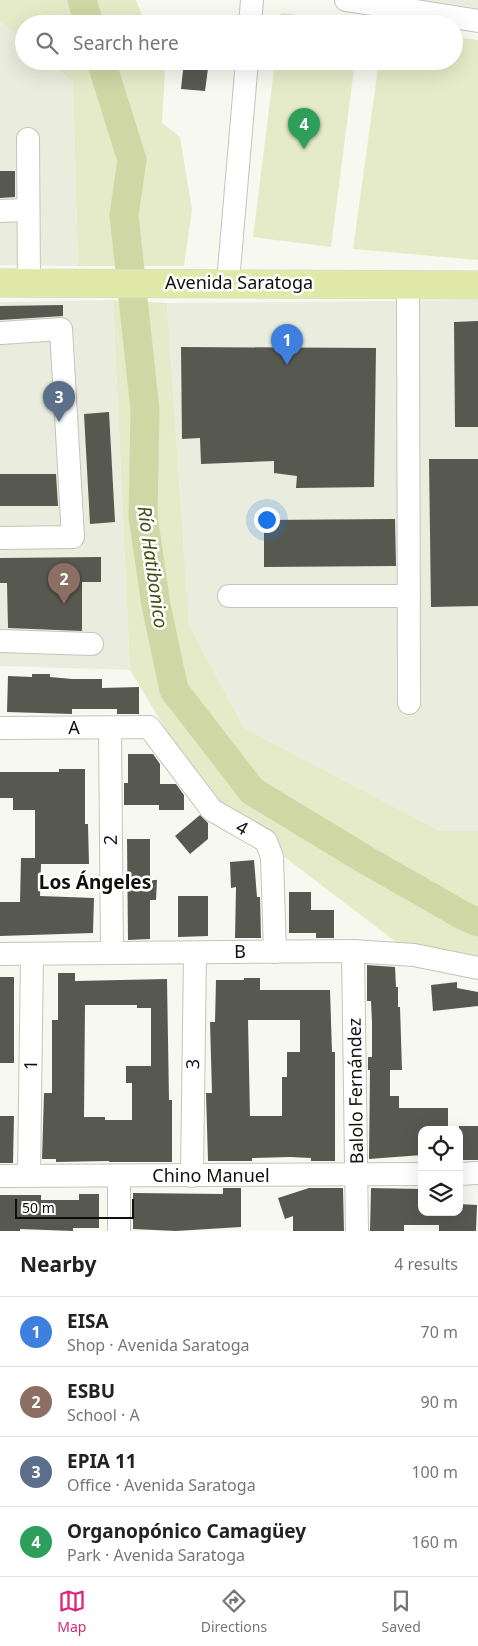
<!DOCTYPE html>
<html lang="en">
<head>
<meta charset="utf-8">
<style>
  body { margin:0; font-family:"Noto Sans",sans-serif; background:#f2f2f2; color:#222 }
  .controls { position:absolute; right:15px; bottom:15px; display:grid; overflow:hidden; border-radius:10px; box-shadow:0 5px 20px #0002 }
  .controls button { width:45px; height:45px; display:grid; place-items:center; padding:0; border:0; border-bottom:1px solid #e0e0e0; background:#fff; color:#222; font:25px sans-serif }
  .scale { position:absolute; left:15px; bottom:12px; width:119px; box-sizing:border-box; padding-left:5px; border:2px solid #0f0f0c; border-top:0; font-size:14px; line-height:18px; white-space:nowrap; color:#0f0f0c; -webkit-text-stroke:4px #fff; paint-order:stroke }
  .you { position:absolute; left:266px; top:519px; width:18px; height:18px; margin:-12px; border:4px solid #fff; border-radius:50%; background:#1a73e8; box-shadow:0 0 0 8px #1a73e833 }
  .badge { display:grid; place-items:center; width:32px; height:32px; border-radius:50%; background:#db2777; color:#fff; font-size:16px; font-weight:700 }
  .pin { position:absolute; translate:-50% -41px; filter:drop-shadow(0 1px 2px #0008) }
  .pin::after { content:''; position:absolute; top:26px; width:18px; height:15px; background:inherit; clip-path:polygon(0 0,100% 0,50% 100%) }
  .list { margin:0; padding:0; list-style:none }
  h2 { display:flex; justify-content:space-between; align-items:center; height:65px; margin:0; padding:0 20px; font-size:21px }
  h2 small { font-size:16px; font-weight:400; color:#767676 }
  .list li { display:grid; grid-template-columns:32px 1fr auto; gap:15px; align-items:center; box-sizing:border-box; height:70px; padding:0 20px; border-top:1px solid #e0e0e0 }
  .list b { display:block; font-size:19px; white-space:nowrap }
  .list p { margin:0; font-size:16px; white-space:nowrap; color:#767676 }
  .list em { font-size:16px; font-style:normal; color:#767676 }
  .icon { flex:none; width:28px; height:28px; fill:none; stroke:currentColor; stroke-width:2; stroke-linecap:round; stroke-linejoin:round }
  .map { position:relative; flex:none; width:478px; height:1231px; overflow:hidden }
  .search { position:absolute; background:#fff; box-shadow:0 5px 20px #0002; left:15px; right:15px; top:15px; height:55px; display:flex; align-items:center; gap:12px; box-sizing:border-box; padding:0 18px; border-radius:28px; color:#767676; font-size:19px }
  .sheet { height:345px; background:#fff }
  nav { display:flex; justify-content:space-around; align-items:center; box-sizing:border-box; height:70px; border-top:1px solid #e0e0e0; background:#fff; font-size:14px; color:#767676 }
  nav a { display:grid; justify-items:center; gap:2px }
  nav .on { color:#db2777 }
  .map>svg:first-child { display:block }
  .built { fill:#eaeddd }
  .green { fill:#e5ebc8 }
  .lines { fill:none; stroke-linecap:round; stroke-linejoin:round }
  .river { stroke:#cfd7a5; stroke-width:29 }
  .building { fill:#575951; fill-rule:evenodd }
  .minor-casing { stroke:#c3c5bc; stroke-width:24 }
  .major-casing { stroke:#d4d4d3; stroke-width:29 }
  .minor { stroke:#fff; stroke-width:22 }
  .major { stroke:#e1e9a8; stroke-width:28 }
  .labels { text-anchor:middle; stroke-width:5; stroke-linejoin:round; paint-order:stroke }
  .street-label { font-size:18px; fill:#0f0f0c; stroke:#fff }
  .water-label { font-size:19px; font-style:italic; fill:#474e15; stroke:#fff }
  .neighbourhood-label { font-size:19px; font-weight:bold; fill:#0f0f0c; stroke:#fff }
</style>
</head>
<body>
<div class="map">
<svg width="478" height="1231" viewBox="0 0 478 1231">
  <rect width="100%" height="100%" fill="#f7f9f0"/>
  <g class="built">
    <path d="M407 0H478V9Z"/>
    <path d="M0 21 24 41V61H48L73 82 78 266 0 265Z"/>
    <path d="M113 300 130 670 0 666V302Z"/>
    <path d="M478 300V831H440L244 728 189 625 167 303Z"/>
  </g>
  <g class="green">
    <path d="M0 0H136L145 24H24V41L0 21Z"/>
    <path d="M281 13 360 23 359 24H280Z"/>
    <path d="M454 37 478 40V260L353 249 379 61H454Z"/>
    <path d="M48 61H161L165 70 162 123 180 137 192 209 184 266H78L73 82Z"/>
    <path d="M275 61H355L331 247 253 237Z"/>
    <path d="M113 300 167 303 189 625 244 728 440 831H478V960L396 942 207 798 130 670Z"/>
  </g>
  <g class="lines">
    <g class="river">
      <path d="M82 0 89 24"/>
      <path d="M101 61 132 160 124 215 145 410 143 516 156 605 174 690 252 791 364 859 464 916 478 922"/>
    </g>
  </g>
  <g class="building">
    <path d="M184 61H209L205 91 181 89Z"/>
    <path d="M0 171H15V197L0 198Z"/>
    <path d="M63 305V316L0 320V306Z"/>
    <path d="M478 321V427H455L454 322Z"/>
    <path d="M181 347 376 348 374 487 296 488 297 476 274 473V461L201 464 200 438 182 439Z"/>
    <path d="M109 412 115 522 90 524 84 414Z"/>
    <path d="M429 459H478V606L431 607Z"/>
    <path d="M0 474H56L58 506H0Z"/>
    <path d="M395 519 396 566 264 567V520Z"/>
    <path d="M101 557V582H82V631L8 628 7 583H0V558Z"/>
    <path d="M32 674H50V677L72 679H102V688L139 687V714H117V709H72V714L7 712 8 676 32 677Z"/>
    <path d="M128 754H153L160 764V784H176L184 795V810H159V805H124V783H128Z"/>
    <path d="M59 769H85V824H88L89 864H41L40 896 94 898 93 933 0 936V902H20L21 858H35V810H13V798H0V772H59Z"/>
    <path d="M200 815 208 823V839L190 854 175 836Z"/>
    <path d="M127 839H150V880H157L156 900H150V939L128 940Z"/>
    <path d="M254 860 257 897H260L261 938H235L236 887 231 888 230 862Z"/>
    <path d="M289 892H311V910H334V938H316V933H289Z"/>
    <path d="M178 896H208V936L178 937Z"/>
    <path d="M367 965 395 967 396 987H398V1007H400L402 1070H390V1096H399V1108H448V1130H422V1155L369 1159 370 1070H368V1057H372V1022L371 1001H367Z"/>
    <path d="M58 973H75V981L167 979 169 1100H172V1162H109V1161L56 1162V1159H42L44 1093H52V1020H58ZM85 1005H137V1008H151V1066H126V1083H132V1120H105V1117H84Z"/>
    <rect x="0" y="977" width="14" height="86"/>
    <path d="M244 978H260V990H330L332 1052H335V1161H311V1158L290 1157 252 1158V1161H208L206 1093H212L210 1022H215L216 980H244ZM248 1020H300V1052H287V1077H282V1116H250Z"/>
    <path d="M457 982V988L478 992V1006L433 1011 431 985Z"/>
    <path d="M0 1116H14L13 1163H0Z"/>
    <rect x="459" y="1126" width="19" height="34"/>
    <path d="M223 1188H241V1227L176 1231 133 1229V1193L223 1194Z"/>
    <path d="M309 1188H343L344 1231H293V1216L285 1219 278 1198Z"/>
    <path d="M371 1188 422 1189V1212H459V1204L477 1205 476 1231H439V1225H404V1231H370Z"/>
    <path d="M79 1194H99V1228H73V1231L20 1229V1231H0V1195H41V1200H79Z"/>
  </g>
  <g class="lines">
    <g class="minor-casing">
      <g id="minor">
        <path d="M346 0 478 21"/>
        <path d="M250 24 252 0"/>
        <path d="M28 139 29 283"/>
        <path d="M0 211 28 210"/>
        <path d="M228 282 247 61"/>
        <path d="M408 284 409 703"/>
        <path d="M0 538 73 537 61 329 1 333"/>
        <path d="M229 596H409"/>
        <path d="M0 641 92 644"/>
        <path d="M0 728 149 727 212 810 266 841 272 857 275 952"/>
        <path d="M110 728 112 953"/>
        <path d="M353 951 357 1231"/>
        <path d="M0 954 353 951 414 955 478 968"/>
        <path d="M459 1174 478 1173"/>
        <path d="M29 1175 32 954"/>
        <path d="M0 1176 422 1174"/>
        <path d="M192 1176 195 953"/>
        <path d="M119 1231V1176"/>
      </g>
    </g>
    <g class="major-casing">
      <path id="major" d="M0 283 478 285"/>
    </g>
    <use href="#minor" class="minor"/>
    <use href="#major" class="major"/>
  </g>
  <g class="labels">
    <g class="street-label">
      <text x="239" y="289">Avenida Saratoga</text>
      <text x="74" y="734">A</text>
      <text transform="translate(242 828) rotate(30)" y="6">4</text>
      <text transform="translate(111 840) rotate(-91)" y="6">2</text>
      <text transform="translate(240 952) rotate(-1)" y="6">B</text>
      <text transform="translate(193 1064) rotate(-89)" y="6">3</text>
      <text transform="translate(31 1065) rotate(-89)" y="6">1</text>
      <text transform="translate(356 1091) rotate(-91)" y="6">Balolo Fernández</text>
      <text x="211" y="1182">Chino Manuel</text>
    </g>
    <g class="water-label">
      <text transform="translate(153 567) rotate(82)" y="7">Río Hatibonico</text>
    </g>
    <g class="neighbourhood-label">
      <text x="95" y="889">Los Ángeles</text>
    </g>
  </g>
</svg>
<div class="controls">
<button><svg class="icon" aria-label="locate" viewBox="0 0 24 24"><circle cx="12" cy="12" r="6"/><path d="M12 2v4M12 18v4M2 12h4M18 12h4"/></svg></button>
<button><svg class="icon" aria-label="layers" viewBox="0 0 24 24"><path d="M12 4l9 5-9 5-9-5zM3 14l9 5 9-5"/></svg></button>
</div>
<div class="scale">50 m</div>
<div class="you"></div>
<div class="pin badge" style="left:287px;top:365px;background:#3f7fe0">1</div>
<div class="pin badge" style="left:64px;top:604px;background:#8d6e63">2</div>
<div class="pin badge" style="left:59px;top:422px;background:#5c6f8a">3</div>
<div class="pin badge" style="left:304px;top:149px;background:#2e9e5b">4</div>
<div class="search"><svg class="icon" aria-label="search" viewBox="0 0 24 24"><circle cx="10" cy="10" r="6"/><path d="M15 15l6 6"/></svg>Search here</div>
</div>
<section class="sheet">
<h2>Nearby<small>4 results</small></h2>
<ul class="list">
<li><span class="badge" style="background:#3f7fe0">1</span><div><b>EISA</b><p>Shop · Avenida Saratoga</p></div><em>70 m</em></li>
<li><span class="badge" style="background:#8d6e63">2</span><div><b>ESBU</b><p>School · A</p></div><em>90 m</em></li>
<li><span class="badge" style="background:#5c6f8a">3</span><div><b>EPIA 11</b><p>Office · Avenida Saratoga</p></div><em>100 m</em></li>
<li><span class="badge" style="background:#2e9e5b">4</span><div><b>Organopónico Camagüey</b><p>Park · Avenida Saratoga</p></div><em>160 m</em></li>
</ul>
</section>
<nav>
<a class="on"><svg class="icon" aria-label="map" viewBox="0 0 24 24"><path d="M3 6l6-2 6 2 6-2v14l-6 2-6-2-6 2zM9 4v14M15 6v14"/></svg>Map</a>
<a><svg class="icon" aria-label="directions" viewBox="0 0 24 24"><path d="M12 3l9 9-9 9-9-9zM9 14v-3h6M13 9l2 2-2 2"/></svg>Directions</a>
<a><svg class="icon" aria-label="saved" viewBox="0 0 24 24"><path d="M7 4h10v16l-5-4-5 4z"/></svg>Saved</a>
</nav>
</body>
</html>
